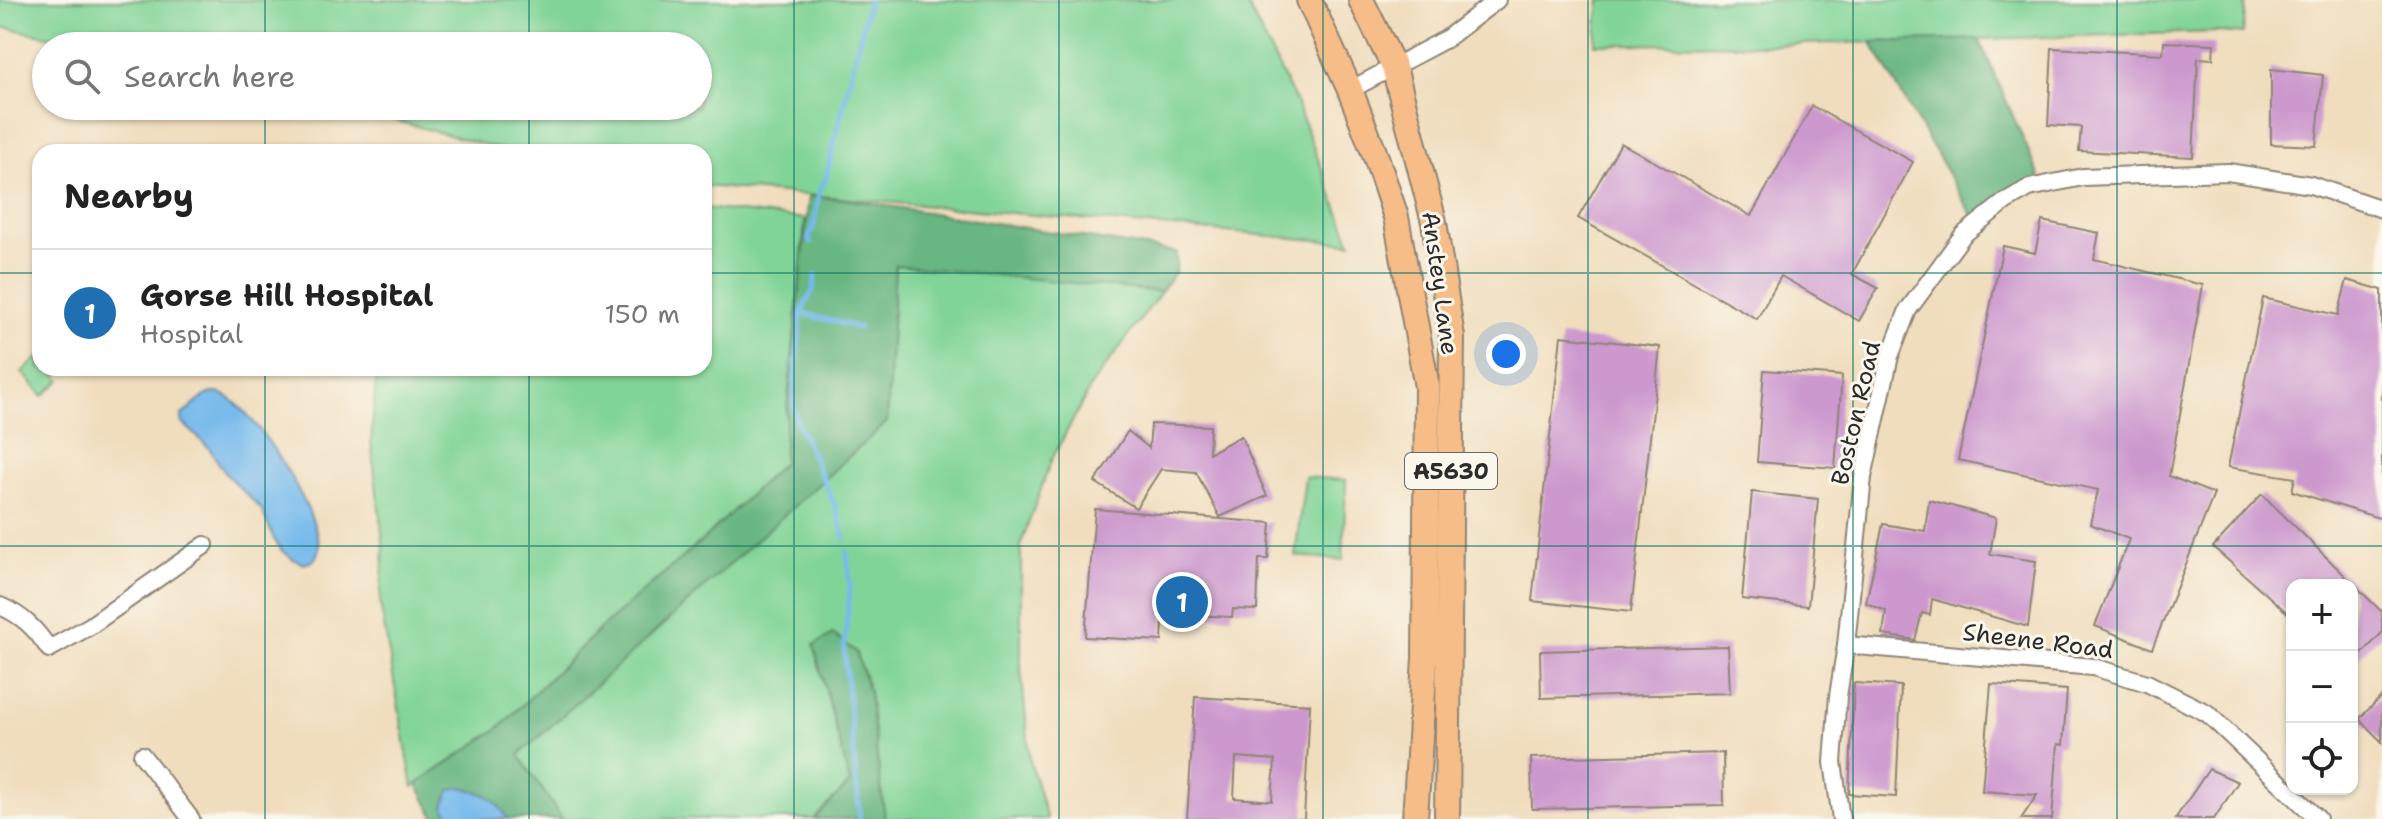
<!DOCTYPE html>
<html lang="en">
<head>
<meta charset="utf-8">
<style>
  body { margin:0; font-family:"Shantell Sans",sans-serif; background:#f6f6f6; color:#222 }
  .controls { position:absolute; right:24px; bottom:24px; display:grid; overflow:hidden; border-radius:16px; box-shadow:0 2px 6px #0004 }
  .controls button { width:72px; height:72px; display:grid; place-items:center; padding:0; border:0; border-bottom:2px solid #e0e0e0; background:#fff; color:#222; font:40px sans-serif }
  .you { position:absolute; left:1506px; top:354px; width:28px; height:28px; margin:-20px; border:6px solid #fff; border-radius:50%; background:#1a73e8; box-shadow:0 0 0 12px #1a73e833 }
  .badge { display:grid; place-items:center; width:52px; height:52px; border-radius:50%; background:#1f6fb2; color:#fff; font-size:26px; font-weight:700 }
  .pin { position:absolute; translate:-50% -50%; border:4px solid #fff; box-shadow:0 2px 8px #0006 }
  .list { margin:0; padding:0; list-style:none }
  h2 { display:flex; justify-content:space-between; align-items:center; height:104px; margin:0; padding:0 32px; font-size:34px }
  h2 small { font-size:26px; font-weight:400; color:#767676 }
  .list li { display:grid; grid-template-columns:52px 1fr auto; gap:24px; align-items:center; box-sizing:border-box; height:128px; padding:0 32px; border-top:2px solid #e0e0e0 }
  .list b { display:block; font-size:30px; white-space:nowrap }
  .list p { margin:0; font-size:26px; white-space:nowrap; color:#767676 }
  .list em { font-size:26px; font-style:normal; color:#767676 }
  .icon { flex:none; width:44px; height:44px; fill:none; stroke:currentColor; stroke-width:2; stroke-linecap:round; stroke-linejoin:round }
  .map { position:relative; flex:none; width:2382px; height:819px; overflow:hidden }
  .search { position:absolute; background:#fff; box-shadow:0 2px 6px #0004; left:32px; top:32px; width:680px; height:88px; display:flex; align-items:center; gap:20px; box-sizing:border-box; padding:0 28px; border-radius:44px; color:#767676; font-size:30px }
  .panel { position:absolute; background:#fff; box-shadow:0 2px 6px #0004; left:32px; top:144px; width:680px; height:232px; border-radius:24px }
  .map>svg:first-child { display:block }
  .green { fill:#81d497; stroke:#568061; stroke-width:2 }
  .forest { fill:#68b680; stroke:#4a7056; stroke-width:2 }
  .water { fill:#76baec; stroke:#50728c; stroke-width:2 }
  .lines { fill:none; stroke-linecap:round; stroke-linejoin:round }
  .stream { stroke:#76baec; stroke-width:5 }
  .building { fill:#cc98ce; fill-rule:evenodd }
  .street-casing { stroke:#8e8474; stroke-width:20 }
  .primary-casing { stroke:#8e8474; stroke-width:28 }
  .street { stroke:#fff; stroke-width:16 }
  .primary { stroke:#f7bd88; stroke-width:24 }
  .grid { fill:none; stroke:#0f766e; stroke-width:2; stroke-opacity:0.55 }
  .labels { text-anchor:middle; stroke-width:6; stroke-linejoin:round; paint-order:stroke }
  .shield { fill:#fbf7ec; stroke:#696865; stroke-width:2 }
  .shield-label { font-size:22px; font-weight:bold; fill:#2b2b2b }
  .street-label { font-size:24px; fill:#2b2b2b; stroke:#fbf7ec }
</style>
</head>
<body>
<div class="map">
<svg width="2382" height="819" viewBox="0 0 2382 819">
  <rect width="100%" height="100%" fill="#fbf7ec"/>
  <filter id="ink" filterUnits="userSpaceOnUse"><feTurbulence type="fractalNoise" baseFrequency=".0125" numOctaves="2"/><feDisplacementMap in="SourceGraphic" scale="16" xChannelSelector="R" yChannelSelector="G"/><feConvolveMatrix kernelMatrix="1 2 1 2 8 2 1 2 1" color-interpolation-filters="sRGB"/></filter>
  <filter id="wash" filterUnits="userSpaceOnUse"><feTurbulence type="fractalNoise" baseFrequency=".006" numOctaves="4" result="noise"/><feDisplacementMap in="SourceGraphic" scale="32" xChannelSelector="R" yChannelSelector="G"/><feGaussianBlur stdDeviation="1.8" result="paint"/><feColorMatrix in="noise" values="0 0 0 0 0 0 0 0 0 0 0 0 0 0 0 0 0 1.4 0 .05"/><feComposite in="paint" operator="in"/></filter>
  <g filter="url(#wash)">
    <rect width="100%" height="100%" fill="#f0ddbd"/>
    <g class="green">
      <path d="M0 0H1245L1295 100 1351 243 704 186V152H512L341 106H698V46H102L0 27Z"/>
      <path d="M1600 0H2246L2243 34 2219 32 1766 45 1595 44Z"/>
      <path d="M704 208 805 219 783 463 704 539 602 627 499 728 413 787 380 603 384 550 371 442 377 368H704Z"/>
      <path d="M895 264 1161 292 1091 386 1051 461 1021 544V668L1030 761 1047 819H885L868 688 856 652 814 645 850 783 815 819H562L518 755 887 422Z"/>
      <path d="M40 356V368H51L61 380 43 396 22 372Z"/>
      <path d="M1305 477 1346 480 1343 560 1295 556Z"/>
    </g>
    <g class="forest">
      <path d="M1979 39 2040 177 1973 217 1871 42Z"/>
      <path d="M809 196 844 199 1177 252 1176 271 1161 292 895 265 887 422 519 755 562 819H436L417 784 499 728 602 627 704 539 783 463 785 429Z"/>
      <path d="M833 634 856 652 869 692 885 819H814L850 783 814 645Z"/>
    </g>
    <g class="water">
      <path d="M212 393C216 393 221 393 224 395 255 410 316 509 319 544 319 551 317 556 313 561L304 564 293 559 282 551 274 539 262 510 226 474 209 448 182 422V415L205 396Z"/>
      <path d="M461 787C485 793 495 797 508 819H451L444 806 450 790Z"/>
    </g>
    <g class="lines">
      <g class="stream">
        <path d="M811 242 808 238 813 229 820 188 825 181 869 0"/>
        <path d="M816 275 813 290 801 313 793 402 796 419 835 506 845 538"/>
        <path d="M801 313 859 328"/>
        <path d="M847 552 850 588 844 649 860 819"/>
      </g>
    </g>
    <g id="blocks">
      <g class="building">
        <path d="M2164 42 2214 44 2213 59 2198 58 2193 157 2079 151 2081 127 2048 125 2052 48 2163 54Z"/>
        <path d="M2271 69 2323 75 2316 146 2271 144Z"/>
        <path d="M1812 106 1913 162 1852 274 1878 288 1859 321 1781 276 1757 319 1578 218 1621 143 1751 216Z"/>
        <path d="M2042 221 2099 233 2094 259 2203 285 2169 476 2214 494 2152 649 2095 626 2129 539 2090 524 2098 490 1958 460 2003 246 2035 253Z"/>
        <path d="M2347 280 2382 290V519L2292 491 2295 478 2228 467 2263 298 2338 315Z"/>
        <path d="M1561 336 1660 347 1631 612 1532 601Z"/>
        <path d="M1764 370 1842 376 1835 468 1757 462Z"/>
        <path d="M1151 424 1210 426 1209 453 1241 436 1267 496 1220 517 1196 472 1161 469 1136 508 1095 482 1128 431 1149 448Z"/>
        <path d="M1752 492 1818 499 1808 606 1742 599Z"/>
        <path d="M2262 494 2382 612V633L2352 664V585H2292V617L2213 547Z"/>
        <path d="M1929 500 1996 518 1990 554 2036 561 2028 627 1932 599 1930 615 1922 613 1915 640 1883 635 1886 611 1866 603 1883 524 1925 531Z"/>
        <path d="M1095 509 1271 523 1268 559H1259L1257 610 1233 609 1232 617 1193 615V603L1164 601 1162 641 1085 637Z"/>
        <path d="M1728 646 1730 693 1541 698 1540 651Z"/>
        <path d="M1854 683 1901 686 1896 797 1849 794Z"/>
        <path d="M1991 684 2067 690 2063 745 2058 744 2052 819H2021L2037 795 1982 791Z"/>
        <path d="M2382 696V742L2359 719Z"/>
        <path d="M1195 697 1310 704 1304 819H1187ZM1236 757 1275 760 1272 801 1234 798Z"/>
        <path d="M1723 753 1724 805 1532 809 1531 758Z"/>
        <path d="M2209 769 2238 782 2214 819H2175Z"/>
      </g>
    </g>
  </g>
  <g filter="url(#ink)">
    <use href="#blocks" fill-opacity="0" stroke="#8e8474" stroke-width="2"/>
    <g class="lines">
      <g class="street-casing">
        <g id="street">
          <path d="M1350 90 1446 39 1497 0"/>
          <path d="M0 606C22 615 36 629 49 649L90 626 205 545"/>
          <path d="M1846 645 2093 667 2147 683 2207 713 2318 819"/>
          <path d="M142 755 191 819"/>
          <path d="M1841 819 1833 762 1838 696 1846 645 1863 477 1890 356 1908 310 1963 235 2006 201 2029 188 2083 177 2228 172 2311 185 2382 209"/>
        </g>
      </g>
      <g class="primary-casing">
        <g id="primary">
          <path d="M1309 0 1350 90 1377 160 1396 217 1427 387 1425 658 1415 819"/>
          <path d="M1361 0 1394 67 1434 222 1452 337 1447 819"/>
        </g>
      </g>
      <use href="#street" class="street"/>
      <use href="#primary" class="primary"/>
    </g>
  </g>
  <path class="grid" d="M265 0V46M529 0V46M794 0V819M1059 0V819M1323 0V819M1588 0V819M1853 0V819M2117 0V819M265 106V152M529 106V152M0 273H40M704 273H2382M265 368V819M529 368V819M0 546H2382"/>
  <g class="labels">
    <rect class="shield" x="1405" y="453" width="92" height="36" rx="6"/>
    <g class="shield-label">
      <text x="1451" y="479">A5630</text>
    </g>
    <g class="street-label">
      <text transform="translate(1440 283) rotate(82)" y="8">Anstey Lane</text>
      <text transform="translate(1856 413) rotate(-77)" y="8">Boston Road</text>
      <text transform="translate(2038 641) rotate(7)" y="8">Sheene Road</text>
    </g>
  </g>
</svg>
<div class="controls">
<button>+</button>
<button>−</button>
<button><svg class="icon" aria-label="locate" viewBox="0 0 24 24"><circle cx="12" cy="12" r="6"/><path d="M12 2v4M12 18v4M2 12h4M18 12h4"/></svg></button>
</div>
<div class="you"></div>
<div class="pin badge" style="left:1182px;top:602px">1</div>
<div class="search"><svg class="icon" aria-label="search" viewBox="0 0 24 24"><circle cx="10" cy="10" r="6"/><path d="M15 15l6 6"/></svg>Search here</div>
<section class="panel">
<h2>Nearby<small></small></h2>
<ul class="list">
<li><span class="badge">1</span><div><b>Gorse Hill Hospital</b><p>Hospital</p></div><em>150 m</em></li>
</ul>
</section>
</div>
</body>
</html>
